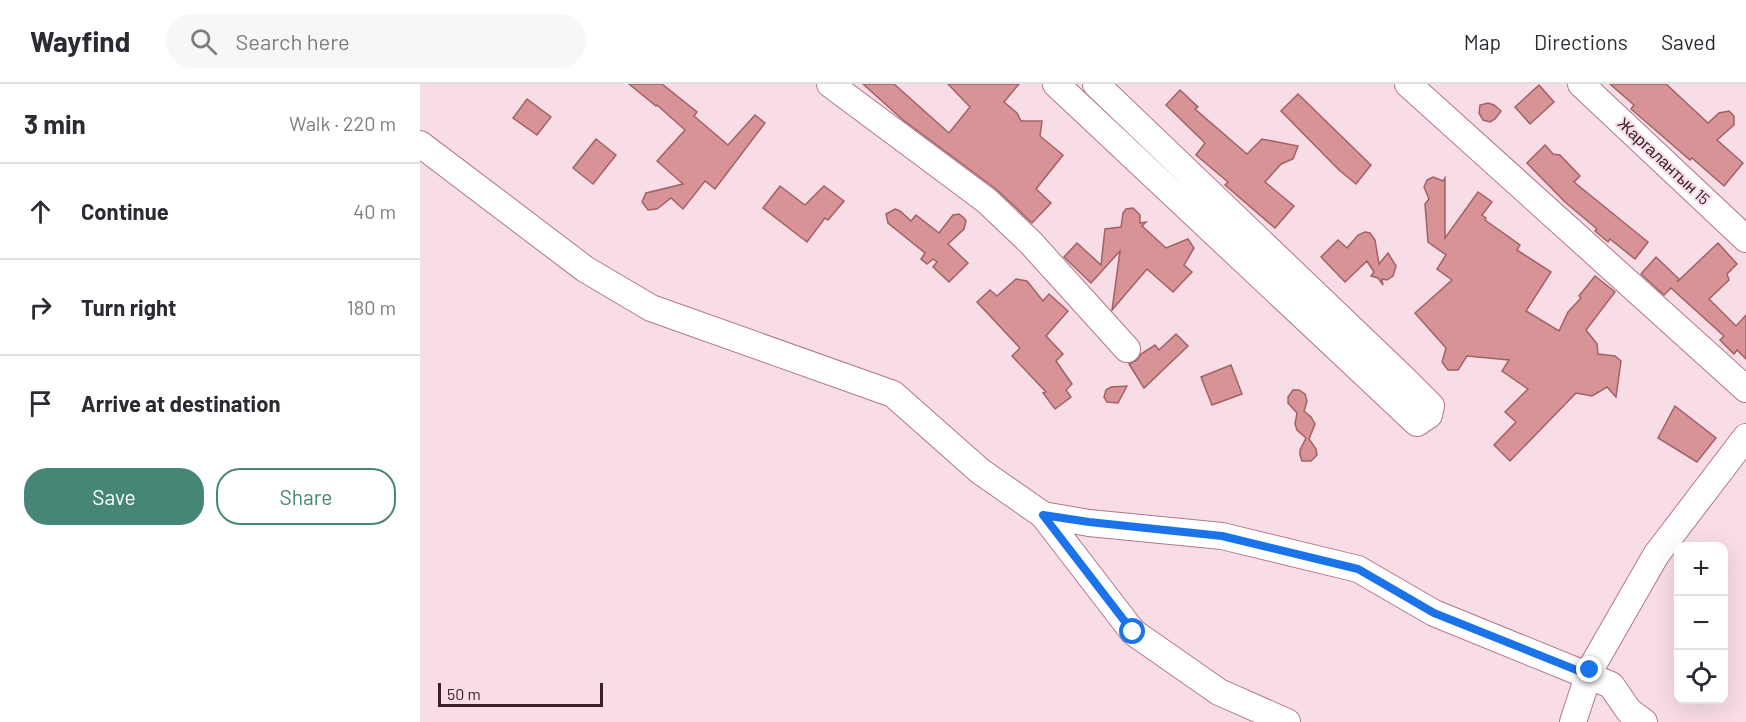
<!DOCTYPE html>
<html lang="en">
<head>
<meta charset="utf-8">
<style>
  body { margin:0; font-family:Barlow,sans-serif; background:#f7f7f7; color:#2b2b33 }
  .controls { position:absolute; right:18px; bottom:18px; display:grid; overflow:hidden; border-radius:12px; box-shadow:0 6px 24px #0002 }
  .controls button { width:54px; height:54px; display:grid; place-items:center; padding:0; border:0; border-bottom:2px solid #e1e1e2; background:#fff; color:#2b2b33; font:30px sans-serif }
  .scale { position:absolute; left:18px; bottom:15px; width:165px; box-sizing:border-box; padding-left:6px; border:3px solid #39202a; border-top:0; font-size:16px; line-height:21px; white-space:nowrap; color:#39202a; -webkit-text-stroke:4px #f9dde6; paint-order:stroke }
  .stop { position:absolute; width:18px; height:18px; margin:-14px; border:4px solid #1a73e8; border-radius:50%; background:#fff }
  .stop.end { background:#1a73e8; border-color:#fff; box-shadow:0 2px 6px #0008 }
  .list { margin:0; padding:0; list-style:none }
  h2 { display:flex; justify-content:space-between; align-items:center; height:78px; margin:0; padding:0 24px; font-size:26px }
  h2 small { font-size:20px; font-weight:400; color:#7c7c81 }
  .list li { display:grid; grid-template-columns:39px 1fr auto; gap:18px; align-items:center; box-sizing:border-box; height:96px; padding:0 24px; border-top:2px solid #e1e1e2 }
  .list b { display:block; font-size:22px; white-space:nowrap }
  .list em { font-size:20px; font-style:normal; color:#7c7c81 }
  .actions { display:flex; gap:12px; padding:18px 24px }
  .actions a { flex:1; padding:14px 0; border:2px solid #458677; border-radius:24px; text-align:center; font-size:21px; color:#458677 }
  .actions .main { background:#458677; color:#fff }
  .icon { flex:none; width:33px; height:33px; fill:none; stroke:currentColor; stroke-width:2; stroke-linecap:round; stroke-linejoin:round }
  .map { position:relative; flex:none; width:1326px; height:638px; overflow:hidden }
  header { display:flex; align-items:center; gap:36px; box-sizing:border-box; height:84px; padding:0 30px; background:#fff; border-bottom:2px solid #e1e1e2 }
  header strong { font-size:28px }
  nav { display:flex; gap:33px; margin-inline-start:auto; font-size:21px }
  .search { width:420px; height:54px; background:#f7f7f7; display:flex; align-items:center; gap:15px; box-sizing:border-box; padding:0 21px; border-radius:33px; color:#7c7c81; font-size:22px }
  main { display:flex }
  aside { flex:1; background:#fff }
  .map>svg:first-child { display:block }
  .building { fill:#d79396; stroke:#a16265; stroke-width:1.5 }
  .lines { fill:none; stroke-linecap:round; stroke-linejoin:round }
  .minor-casing { stroke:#b3768c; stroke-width:28 }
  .minor { stroke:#fff; stroke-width:26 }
  .route { stroke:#1a73e8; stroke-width:8 }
  .labels { text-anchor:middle; stroke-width:4.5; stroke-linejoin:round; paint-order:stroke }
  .street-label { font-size:16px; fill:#39202a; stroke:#f9dde6 }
</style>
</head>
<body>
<header>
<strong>Wayfind</strong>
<div class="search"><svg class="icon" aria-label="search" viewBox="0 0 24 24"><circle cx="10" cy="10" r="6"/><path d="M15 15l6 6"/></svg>Search here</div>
<nav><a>Map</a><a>Directions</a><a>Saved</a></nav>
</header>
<main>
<aside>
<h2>3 min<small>Walk · 220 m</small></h2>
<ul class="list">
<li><svg class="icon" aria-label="ahead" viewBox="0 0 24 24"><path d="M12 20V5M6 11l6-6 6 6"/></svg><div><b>Continue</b></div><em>40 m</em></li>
<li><svg class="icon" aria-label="right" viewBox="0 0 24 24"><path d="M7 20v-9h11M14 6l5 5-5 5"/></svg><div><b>Turn right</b></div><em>180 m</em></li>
<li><svg class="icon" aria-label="arrive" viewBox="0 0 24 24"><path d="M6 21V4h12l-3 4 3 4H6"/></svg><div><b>Arrive at destination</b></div></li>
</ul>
<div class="actions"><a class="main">Save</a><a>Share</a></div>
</aside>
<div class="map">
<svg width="1326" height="638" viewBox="0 0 1326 638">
  <rect width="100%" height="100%" fill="#f9dde6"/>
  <g class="building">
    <path d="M209 0H242L277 28 274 32 308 61 335 31 345 39 295 105 285 97 263 125 251 114 237 125 228 126 222 118 226 109 263 100 237 77 265 46 237 21 236 22Z"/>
    <path d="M443 0H474L529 49 550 23 528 0H599L584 18 597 29 601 37H622L620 52 643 71 616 105 631 119 612 139 576 105 483 36Z"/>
    <path d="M1190 0H1246L1288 39 1299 29 1309 27 1314 32V41L1297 56 1323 79 1304 102 1272 74 1270 76 1211 25 1214 21Z"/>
    <path d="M1119 1 1134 18 1110 40 1095 23Z"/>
    <path d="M760 6 778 23 775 25 827 70 842 55 878 62 873 75 861 80 845 98 874 122 855 144 805 101 808 98 776 71 785 59 746 21Z"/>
    <path d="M878 10 951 81 936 100 919 86 861 27Z"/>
    <path d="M107 15 131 33 117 51 93 34Z"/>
    <path d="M1068 19 1074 21 1081 27 1075 35 1070 38 1063 36 1059 29 1060 21Z"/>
    <path d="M176 55 196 71 173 100 153 84Z"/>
    <path d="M1125 61 1133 70 1140 71 1160 92 1154 98 1228 158 1215 175 1190 155 1188 158 1175 147 1177 145 1145 118 1107 79Z"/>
    <path d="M1013 93 1023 97 1025 94V154L1058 108 1072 118 1062 131 1066 134 1065 136 1100 161 1097 166 1131 188 1106 227 1139 247 1148 228 1161 214 1159 212 1175 192 1195 208 1166 246 1177 260 1178 270 1195 272 1201 277 1196 313 1187 303 1172 312 1156 309 1090 377 1074 361 1096 338 1085 328 1108 305 1082 287 1089 276 1047 272 1038 286H1028L1022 278 1026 264 995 229 1032 196 1017 185 1026 171 1008 158 1005 120 1009 115 1004 103 1007 96Z"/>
    <path d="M360 102 385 121 404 102 424 117 408 136 405 134 387 158 343 124Z"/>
    <path d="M713 124 720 131V139L726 138 722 142 746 164 768 155 774 164 764 181 772 188 753 208 727 185 692 226 700 167 671 199 644 173 657 159 681 181 685 145 701 143 703 129 706 125Z"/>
    <path d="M475 125 480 127 491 137 496 131 519 149 533 131 539 130 544 134 546 137 544 145 528 160 548 179 529 198 513 183 517 178 513 175 507 180 501 175 505 169 468 139 466 130Z"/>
    <path d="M945 148 950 149 955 156 959 180 968 169 976 182 973 192 967 196 962 195 963 201 958 194 951 192 954 188 947 177 925 198 901 173 918 156 927 164 938 151Z"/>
    <path d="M1298 159 1317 180 1307 190 1309 196 1289 215 1316 242 1326 231V275L1317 266 1314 270 1300 256 1304 252 1251 204 1244 211 1221 190 1236 173 1259 195 1257 198Z"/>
    <path d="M596 195 607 197 623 217 629 210 648 227 626 252 643 270 636 277 652 300 646 306 651 313 635 325 623 309 626 308 592 272 600 264 557 218 570 206 577 212Z"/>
    <path d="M756 250 768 262 724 304 709 280 717 276 721 270 735 261 739 266Z"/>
    <path d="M811 281 822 310 792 321 781 293Z"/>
    <path d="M707 302 698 319 687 318 684 313 686 306 691 303Z"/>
    <path d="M873 306H879L885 310 887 317 884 327 891 333 895 340 889 355 896 365 897 371 891 377H882L880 371V366L886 354 877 346 875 340 877 329 868 319V313Z"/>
    <path d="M1255 322 1296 354 1277 378 1238 354Z"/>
  </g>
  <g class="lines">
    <g class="minor-casing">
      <g id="minor">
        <path d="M410 0 567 117 611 159 707 265"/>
        <path d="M636 0 997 339 1009 331 1011 322 984 295 676 0"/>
        <path d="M988 0 1326 305"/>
        <path d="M1161 0 1326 155"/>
        <path d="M0 60 165 185 231 224 473 310 560 387 623 431 669 439 802 452 938 485 1014 529 1191 601 1209 627 1224 638"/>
        <path d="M623 431 713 548 799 608 867 638"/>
        <path d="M1153 638 1170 586 1236 471 1326 353"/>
      </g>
    </g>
    <use href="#minor" class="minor"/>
  </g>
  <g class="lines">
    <path class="route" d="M713 548 623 431 669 438 802 452 938 485 1014 529 1169 591 1170 586"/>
  </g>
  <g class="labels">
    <g class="street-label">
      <text transform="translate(1244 77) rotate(43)" y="6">Жаргалантын 15</text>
    </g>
  </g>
</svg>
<div class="controls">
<button>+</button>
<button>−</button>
<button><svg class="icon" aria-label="locate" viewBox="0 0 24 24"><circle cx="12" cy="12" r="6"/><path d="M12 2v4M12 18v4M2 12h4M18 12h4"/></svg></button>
</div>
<div class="scale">50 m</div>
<div class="stop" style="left:713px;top:548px"></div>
<div class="stop end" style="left:1170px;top:586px"></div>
</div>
</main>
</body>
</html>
